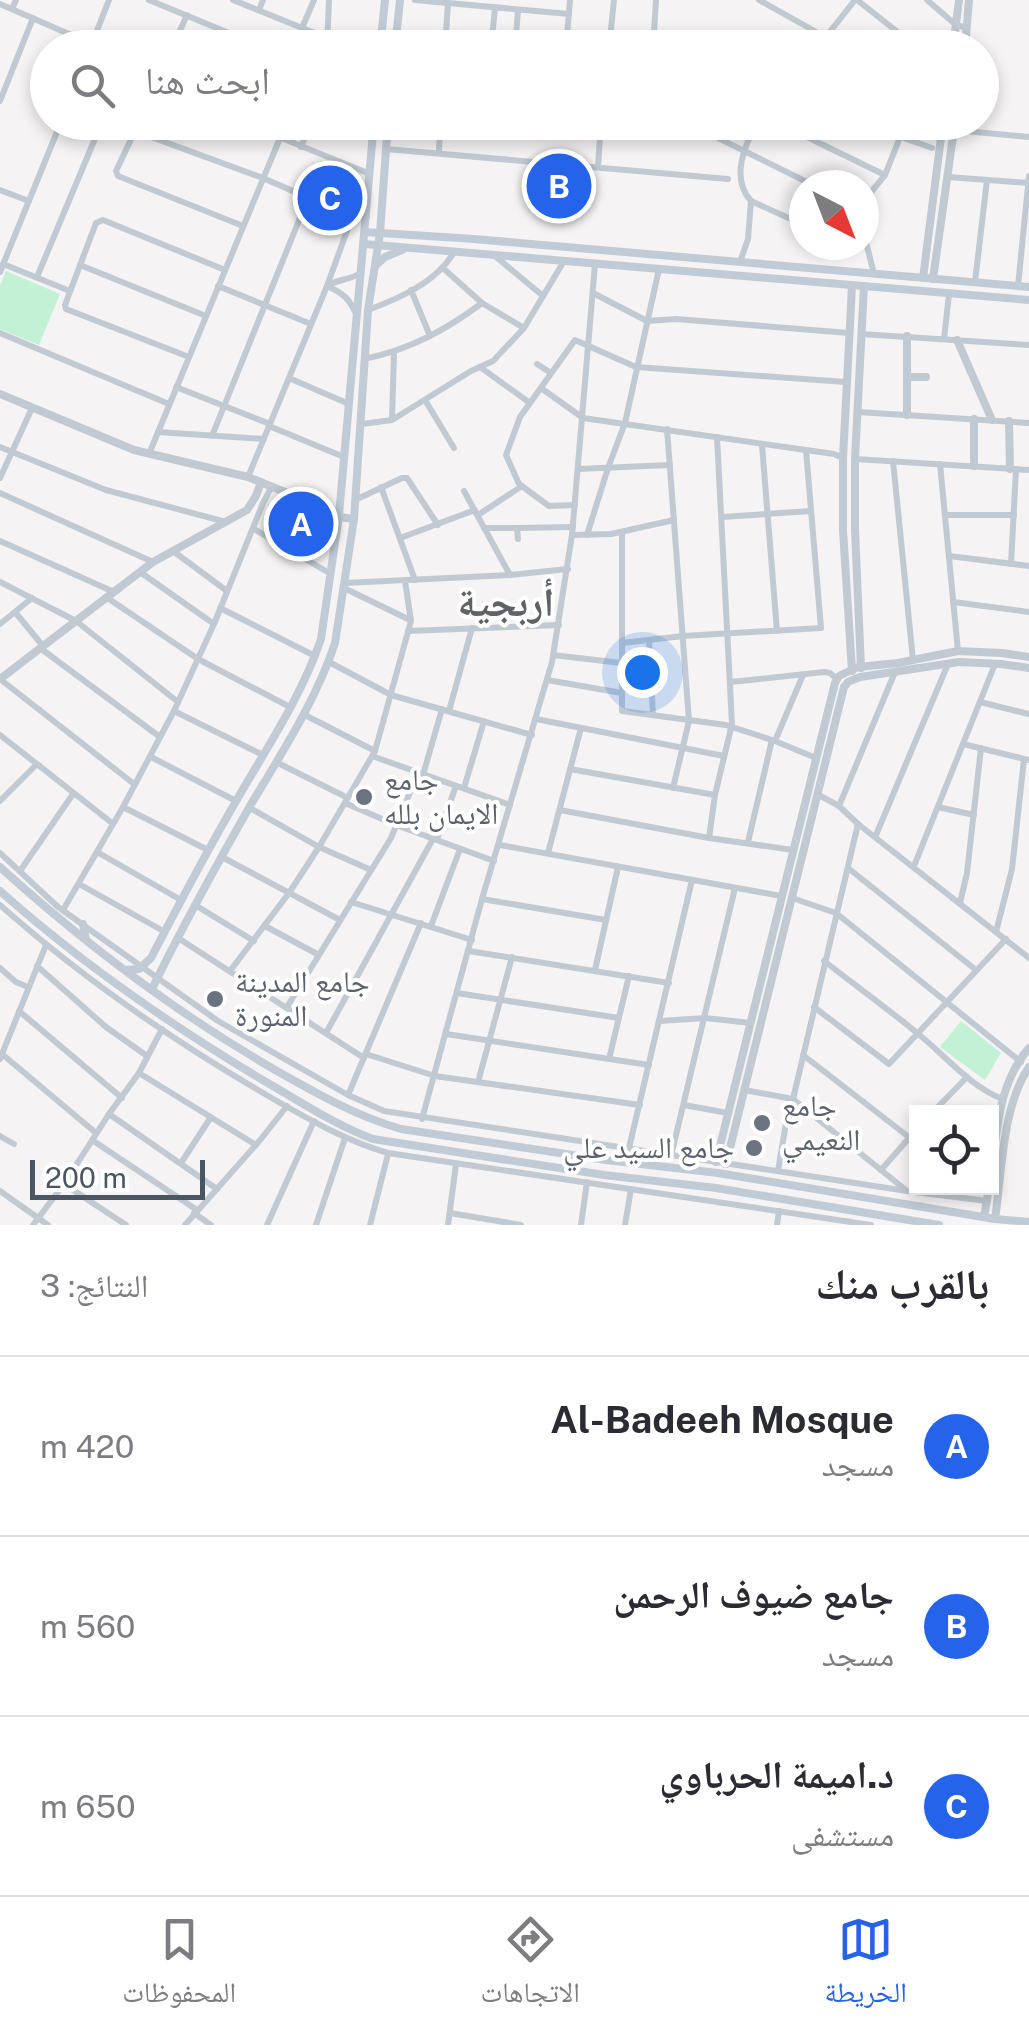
<!DOCTYPE html>
<html lang="ar">
<head>
<meta charset="utf-8">
<style>
  body { margin:0; font-family:"Public Sans","Noto Naskh Arabic",sans-serif; background:#f7f7f7; color:#2b2b33; direction:rtl }
  .controls { position:absolute; right:30px; bottom:30px; display:grid; overflow:hidden; border-radius:0px; box-shadow:0 5px 15px #0003 }
  .controls button { width:90px; height:90px; display:grid; place-items:center; padding:0; border:0; border-bottom:2px solid #e1e1e2; background:#fff; color:#2b2b33; font:50px sans-serif }
  .compass { position:absolute; left:789px; top:170px; width:90px; height:90px; border-radius:50%; background:#fff; box-shadow:0 5px 15px #0003; rotate:138deg }
  .scale { position:absolute; left:30px; bottom:25px; width:175px; box-sizing:border-box; padding-left:10px; border:5px solid #4a5661; border-top:0; font-size:28px; line-height:35px; white-space:nowrap; color:#4a5661; -webkit-text-stroke:8px #fff; paint-order:stroke }
  .you { position:absolute; left:642px; top:672px; width:35px; height:35px; margin:-25px; border:8px solid #fff; border-radius:50%; background:#1a73e8; box-shadow:0 0 0 15px #1a73e833 }
  .badge { display:grid; place-items:center; width:65px; height:65px; border-radius:50%; background:#2563eb; color:#fff; font-size:32px; font-weight:700 }
  .pin { position:absolute; translate:-50% -50%; border:5px solid #fff; box-shadow:0 2px 10px #0006 }
  .list { margin:0; padding:0; list-style:none }
  h2 { display:flex; justify-content:space-between; align-items:center; height:130px; margin:0; padding:0 40px; font-size:42px }
  h2 small { font-size:32px; font-weight:400; color:#7c7c81 }
  .list li { display:grid; grid-template-columns:65px 1fr auto; gap:30px; align-items:center; box-sizing:border-box; height:180px; padding:0 40px; border-top:2px solid #e1e1e2 }
  .list b { display:block; font-size:38px; white-space:nowrap }
  .list p { margin:0; font-size:32px; white-space:nowrap; color:#7c7c81 }
  .list em { font-size:32px; font-style:normal; color:#7c7c81 }
  .icon { flex:none; width:55px; height:55px; fill:none; stroke:currentColor; stroke-width:2; stroke-linecap:round; stroke-linejoin:round }
  .map { position:relative; flex:none; width:1029px; height:1225px; overflow:hidden; direction:ltr }
  .search { position:absolute; background:#fff; box-shadow:0 5px 15px #0003; left:30px; right:30px; top:30px; height:110px; display:flex; align-items:center; gap:25px; box-sizing:border-box; padding:0 35px; border-radius:55px; color:#7c7c81; font-size:38px }
  .sheet { height:670px; background:#fff }
  nav { display:flex; justify-content:space-around; align-items:center; box-sizing:border-box; height:140px; border-top:2px solid #e1e1e2; background:#fff; font-size:28px; color:#7c7c81 }
  nav a { display:grid; justify-items:center; gap:5px }
  nav .on { color:#2563eb }
  .map>svg:first-child { display:block }
  .green { fill:#c3f1d5 }
  .lines { fill:none; stroke-linecap:round; stroke-linejoin:round }
  .minor { stroke:#c1cad2; stroke-width:6 }
  .tertiary { stroke:#c1cad2; stroke-width:8 }
  .secondary { stroke:#c1cbd6; stroke-width:8 }
  .worship-dot { fill:#6b7280; stroke:#fff; stroke-width:4 }
  .labels { text-anchor:middle; stroke-width:8; stroke-linejoin:round; paint-order:stroke }
  .worship-label { font-size:30px; fill:#5b616d; stroke:#fff; text-anchor:start }
  .district-label { font-size:40px; font-weight:bold; fill:#5f6368; stroke:#fff }
</style>
</head>
<body>
<div class="map">
<svg width="1029" height="1225" viewBox="0 0 1029 1225">
  <rect width="100%" height="100%" fill="#f5f3f3"/>
  <g class="green">
    <path d="M6 271 60 294 39 345 0 329V285Z"/>
    <path d="M961 1021 1001 1053 985 1080 940 1047Z"/>
  </g>
  <g class="lines">
    <g class="minor">
      <path d="M149 0 265 48"/>
      <path d="M233 0 327 38"/>
      <path d="M415 0 569 14"/>
      <path d="M759 0 827 38 840 48"/>
      <path d="M857 0 918 48"/>
      <path d="M927 0 956 25 967 28"/>
      <path d="M0 4 92 44"/>
      <path d="M12 9 16 0"/>
      <path d="M259 10 263 0"/>
      <path d="M302 28 314 0"/>
      <path d="M702 37 722 48"/>
      <path d="M94 39 116 48"/>
      <path d="M174 43 184 48"/>
      <path d="M327 44 361 48"/>
      <path d="M91 46 109 0"/>
      <path d="M172 48 187 15"/>
      <path d="M327 48 329 0"/>
      <path d="M445 48 448 3"/>
      <path d="M491 48 495 8"/>
      <path d="M515 48 518 10"/>
      <path d="M566 48 570 0"/>
      <path d="M609 48 614 0"/>
      <path d="M653 48 656 0"/>
      <path d="M817 48 855 0"/>
      <path d="M0 101 33 18"/>
      <path d="M135 122V131L116 171 118 176 243 226"/>
      <path d="M242 122 370 174"/>
      <path d="M606 122 677 126 706 132 813 185"/>
      <path d="M757 122C745 145 730 178 751 201L804 225"/>
      <path d="M776 122 885 175"/>
      <path d="M872 122 901 137 932 148"/>
      <path d="M954 130 1029 137"/>
      <path d="M135 131 263 178 352 217H367"/>
      <path d="M301 147 311 122"/>
      <path d="M386 149 728 179"/>
      <path d="M439 153 440 122"/>
      <path d="M598 167 601 122"/>
      <path d="M948 177 1028 183"/>
      <path d="M0 190 29 201"/>
      <path d="M864 201 885 175 906 122"/>
      <path d="M352 217 327 286C343 293 350 299 357 316"/>
      <path d="M864 234 874 274"/>
      <path d="M495 256 543 296"/>
      <path d="M740 262 748 239 751 201"/>
      <path d="M3 264 70 291"/>
      <path d="M80 265 206 316"/>
      <path d="M444 269 482 303 524 328"/>
      <path d="M0 272 61 122"/>
      <path d="M37 277 102 122"/>
      <path d="M975 282 987 180"/>
      <path d="M218 286 311 324"/>
      <path d="M1018 286 1029 176"/>
      <path d="M411 290 430 336"/>
      <path d="M593 293 647 321 676 319 849 333"/>
      <path d="M368 310C400 298 437 282 454 252"/>
      <path d="M0 333 169 404"/>
      <path d="M861 334 1029 345"/>
      <path d="M944 339 949 294"/>
      <path d="M189 357 66 309 65 305 96 223 103 220 225 270"/>
      <path d="M364 359C409 350 446 330 482 303"/>
      <path d="M537 364 551 373"/>
      <path d="M480 367 530 403"/>
      <path d="M289 378 349 404"/>
      <path d="M176 387 270 424"/>
      <path d="M541 388 583 418 806 450 834 454 843 458"/>
      <path d="M425 400 454 448"/>
      <path d="M858 412 1029 423"/>
      <path d="M392 419 394 353"/>
      <path d="M362 424 392 420 471 371 493 361 524 328 564 261"/>
      <path d="M269 426 344 457"/>
      <path d="M667 429 689 721 673 788"/>
      <path d="M158 432 264 439"/>
      <path d="M212 436 308 198"/>
      <path d="M762 445 777 631"/>
      <path d="M0 447 106 490 226 522"/>
      <path d="M149 454 280 138"/>
      <path d="M855 459 1029 470"/>
      <path d="M893 461 913 660"/>
      <path d="M940 464 958 651"/>
      <path d="M578 469 670 465"/>
      <path d="M248 477 327 286C338 279 350 280 361 273"/>
      <path d="M0 478 32 408"/>
      <path d="M381 487 415 580"/>
      <path d="M464 491 510 575"/>
      <path d="M0 493 153 562"/>
      <path d="M355 500 402 478H407L438 525"/>
      <path d="M575 505 549 506 519 484 506 455 520 417 575 340 636 367 846 382"/>
      <path d="M478 515 522 486"/>
      <path d="M945 515H1014"/>
      <path d="M722 517 811 511"/>
      <path d="M484 528H517"/>
      <path d="M254 529 331 574"/>
      <path d="M622 532V711L726 725 775 741 816 758"/>
      <path d="M572 535 611 534 674 520"/>
      <path d="M587 535 608 468 625 423 659 269"/>
      <path d="M400 538 475 510"/>
      <path d="M518 539 517 528 573 527"/>
      <path d="M0 541 114 592"/>
      <path d="M173 551 227 591"/>
      <path d="M949 556 1029 566"/>
      <path d="M1011 564 1016 469"/>
      <path d="M140 572 214 624"/>
      <path d="M0 582 76 621 178 702"/>
      <path d="M345 583 510 575 568 569"/>
      <path d="M344 588 410 620"/>
      <path d="M106 597 198 659 290 707"/>
      <path d="M953 602 1029 612"/>
      <path d="M220 608 315 656"/>
      <path d="M15 612 43 646"/>
      <path d="M0 624 32 598"/>
      <path d="M408 631 559 625"/>
      <path d="M649 640 653 715"/>
      <path d="M622 643 683 636 821 628 806 450"/>
      <path d="M40 648 160 737"/>
      <path d="M553 655 621 663"/>
      <path d="M329 662 391 695 532 735"/>
      <path d="M0 679 134 784"/>
      <path d="M547 680 622 693"/>
      <path d="M731 682 824 672 830 673 837 679"/>
      <path d="M980 702 1029 714"/>
      <path d="M174 711 263 755"/>
      <path d="M449 711 472 628"/>
      <path d="M303 714 375 751"/>
      <path d="M536 719 724 756"/>
      <path d="M0 735 112 823"/>
      <path d="M775 741 803 675"/>
      <path d="M963 744 1029 760"/>
      <path d="M372 756 510 805"/>
      <path d="M151 757 236 801"/>
      <path d="M276 762 348 798"/>
      <path d="M570 769 715 795"/>
      <path d="M423 775 442 709"/>
      <path d="M464 788 484 721"/>
      <path d="M817 794 839 806 858 824 1029 958"/>
      <path d="M0 801 36 765"/>
      <path d="M345 803 396 825 494 861"/>
      <path d="M839 806 895 672"/>
      <path d="M123 807 208 850"/>
      <path d="M938 807 974 815"/>
      <path d="M250 808 319 847 371 870"/>
      <path d="M560 810 709 838 793 850"/>
      <path d="M876 835 948 664"/>
      <path d="M709 838 715 795 732 724 717 437"/>
      <path d="M437 839 456 786"/>
      <path d="M748 842 772 740"/>
      <path d="M500 845 781 896"/>
      <path d="M97 852 181 900"/>
      <path d="M0 853 58 907 218 1021 348 1095 384 1111 907 1191"/>
      <path d="M548 853 581 728"/>
      <path d="M222 857 340 920"/>
      <path d="M914 866 995 664"/>
      <path d="M848 868 976 970"/>
      <path d="M20 871 73 794"/>
      <path d="M79 884 165 932"/>
      <path d="M792 898 836 913 1021 1062"/>
      <path d="M482 899 606 920"/>
      <path d="M351 902 472 940"/>
      <path d="M960 903 967 873 981 748"/>
      <path d="M0 905C82 978 175 1042 270 1097 308 1119 346 1141 388 1153L871 1225"/>
      <path d="M195 905 254 941"/>
      <path d="M63 910 123 807 174 711 214 624 263 503 272 486"/>
      <path d="M265 926 319 955"/>
      <path d="M431 926 460 849"/>
      <path d="M996 932 1012 869 1024 759"/>
      <path d="M178 938 364 1058"/>
      <path d="M469 951 669 983"/>
      <path d="M824 961C855 985 887 1008 917 1033 944 1054 970 1087 1003 1099"/>
      <path d="M37 966 106 1027 147 1056"/>
      <path d="M0 968 16 982 28 987"/>
      <path d="M595 970 618 867"/>
      <path d="M230 971 289 893 319 847 375 751 411 621 405 581"/>
      <path d="M457 993 619 1018"/>
      <path d="M287 1007 391 838 418 773"/>
      <path d="M814 1007 889 1064 1006 939"/>
      <path d="M19 1011 122 1098"/>
      <path d="M660 1021 705 1018 751 1023"/>
      <path d="M326 1033 434 837"/>
      <path d="M446 1034 649 1065"/>
      <path d="M2 1054 96 1133"/>
      <path d="M366 1054 435 1076 640 1105"/>
      <path d="M803 1055 910 1138"/>
      <path d="M0 1059 46 945"/>
      <path d="M609 1059 629 976"/>
      <path d="M139 1073 256 1145"/>
      <path d="M478 1082 512 957"/>
      <path d="M744 1090 793 1099 907 1191 987 1201"/>
      <path d="M348 1095 421 923"/>
      <path d="M793 1099 858 824"/>
      <path d="M684 1105 728 1113"/>
      <path d="M933 1112 967 1077"/>
      <path d="M109 1114 217 1189"/>
      <path d="M422 1119 482 899 552 662 572 535 595 264"/>
      <path d="M0 1136 14 1144"/>
      <path d="M92 1140 197 1210"/>
      <path d="M629 1148 692 880"/>
      <path d="M671 1156 735 888"/>
      <path d="M181 1163 211 1117"/>
      <path d="M881 1170 916 1130"/>
      <path d="M778 1171 790 1099"/>
      <path d="M64 1184 126 1225"/>
      <path d="M0 1191 48 1225"/>
      <path d="M194 1213 211 1225"/>
      <path d="M450 1213 521 1225"/>
      <path d="M33 1225 64 1184 109 1114 139 1073 162 1029"/>
      <path d="M185 1225 261 1139 287 1106"/>
      <path d="M267 1225 314 1121"/>
      <path d="M316 1225 345 1138"/>
      <path d="M370 1225 388 1154"/>
      <path d="M448 1225 456 1164"/>
      <path d="M581 1225 587 1182"/>
      <path d="M625 1225 631 1189"/>
      <path d="M777 1225 779 1211"/>
    </g>
    <g class="tertiary">
      <path d="M953 48 959 0"/>
      <path d="M965 48 969 0"/>
      <path d="M923 278 943 122"/>
      <path d="M933 279 955 122"/>
      <path d="M852 286 843 458V530L852 671"/>
      <path d="M957 340 992 420"/>
      <path d="M907 377H926"/>
      <path d="M0 394 134 450 248 477 307 501 339 517 354 519"/>
      <path d="M907 415V336"/>
      <path d="M974 419V466"/>
      <path d="M1009 421 1010 469"/>
      <path d="M861 668 855 530V459L864 286"/>
      <path d="M0 679 153 562 247 510 256 496 261 482"/>
      <path d="M716 1162 835 683 839 676 858 667 898 663 958 651 1002 653 1029 657"/>
      <path d="M726 1164 844 687 848 682 860 677 959 662 1001 664 1029 668"/>
      <path d="M992 1168C997 1126 1000 1081 1029 1048"/>
      <path d="M984 1217 989 1188"/>
      <path d="M995 1219C1002 1173 1002 1106 1029 1067"/>
    </g>
    <g class="secondary">
      <path d="M380 48 385 0"/>
      <path d="M395 48 400 0"/>
      <path d="M365 232 474 239 1029 287"/>
      <path d="M364 244 1029 300"/>
      <path d="M376 265 385 257 402 250"/>
      <path d="M0 867C85 944 178 1014 277 1071 318 1094 356 1116 401 1129L606 1160 718 1173 995 1219 1029 1222"/>
      <path d="M0 891C82 964 172 1026 266 1082 301 1102 335 1125 373 1139L604 1175 716 1188 939 1225"/>
      <path d="M83 924 86 940"/>
      <path d="M126 970 139 969 151 958C179 904 208 849 239 796 268 746 302 695 321 639L339 515 374 122"/>
      <path d="M152 989C182 927 216 866 250 806 281 754 316 701 335 643L354 519 368 310 380 233 388 122"/>
    </g>
  </g>
  <g class="worship-dot">
    <circle cx="364" cy="797" r="10"/>
    <circle cx="215" cy="999" r="10"/>
    <circle cx="762" cy="1123" r="10"/>
    <circle cx="754" cy="1148" r="10"/>
  </g>
  <g class="labels">
    <g class="worship-label">
      <text x="384" y="790">جامع<tspan x="384" dy="34">الايمان بلله</tspan></text>
      <text x="235" y="992">جامع المدينة<tspan x="235" dy="34">المنورة</tspan></text>
      <text x="782" y="1116">جامع<tspan x="782" dy="34">النعيمي</tspan></text>
      <text x="734" y="1158" text-anchor="end">جامع السيد علي</text>
    </g>
    <g class="district-label">
      <text x="506" y="616">أربجية</text>
    </g>
  </g>
</svg>
<div class="controls">
<button><svg class="icon" aria-label="locate" viewBox="0 0 24 24"><circle cx="12" cy="12" r="6"/><path d="M12 2v4M12 18v4M2 12h4M18 12h4"/></svg></button>
</div>
<svg class="compass" viewBox="-18 -18 36 36"><path d="M0-13l5 13h-10z" fill="#e53935"/><path d="M0 13l5-13h-10z" fill="#7c7c81"/></svg>
<div class="scale">200 m</div>
<div class="you"></div>
<div class="pin badge" style="left:301px;top:524px">A</div>
<div class="pin badge" style="left:559px;top:186px">B</div>
<div class="pin badge" style="left:330px;top:198px">C</div>
<div class="search"><svg class="icon" aria-label="search" viewBox="0 0 24 24"><circle cx="10" cy="10" r="6"/><path d="M15 15l6 6"/></svg>ابحث هنا</div>
</div>
<section class="sheet">
<h2>بالقرب منك<small>النتائج: 3</small></h2>
<ul class="list">
<li><span class="badge">A</span><div><b>Al-Badeeh Mosque</b><p>مسجد</p></div><em>420 m</em></li>
<li><span class="badge">B</span><div><b>جامع ضيوف الرحمن</b><p>مسجد</p></div><em>560 m</em></li>
<li><span class="badge">C</span><div><b>د.اميمة الحرباوي</b><p>مستشفى</p></div><em>650 m</em></li>
</ul>
</section>
<nav>
<a class="on"><svg class="icon" aria-label="map" viewBox="0 0 24 24"><path d="M3 6l6-2 6 2 6-2v14l-6 2-6-2-6 2zM9 4v14M15 6v14"/></svg>الخريطة</a>
<a><svg class="icon" aria-label="directions" viewBox="0 0 24 24"><path d="M12 3l9 9-9 9-9-9zM9 14v-3h6M13 9l2 2-2 2"/></svg>الاتجاهات</a>
<a><svg class="icon" aria-label="saved" viewBox="0 0 24 24"><path d="M7 4h10v16l-5-4-5 4z"/></svg>المحفوظات</a>
</nav>
</body>
</html>
